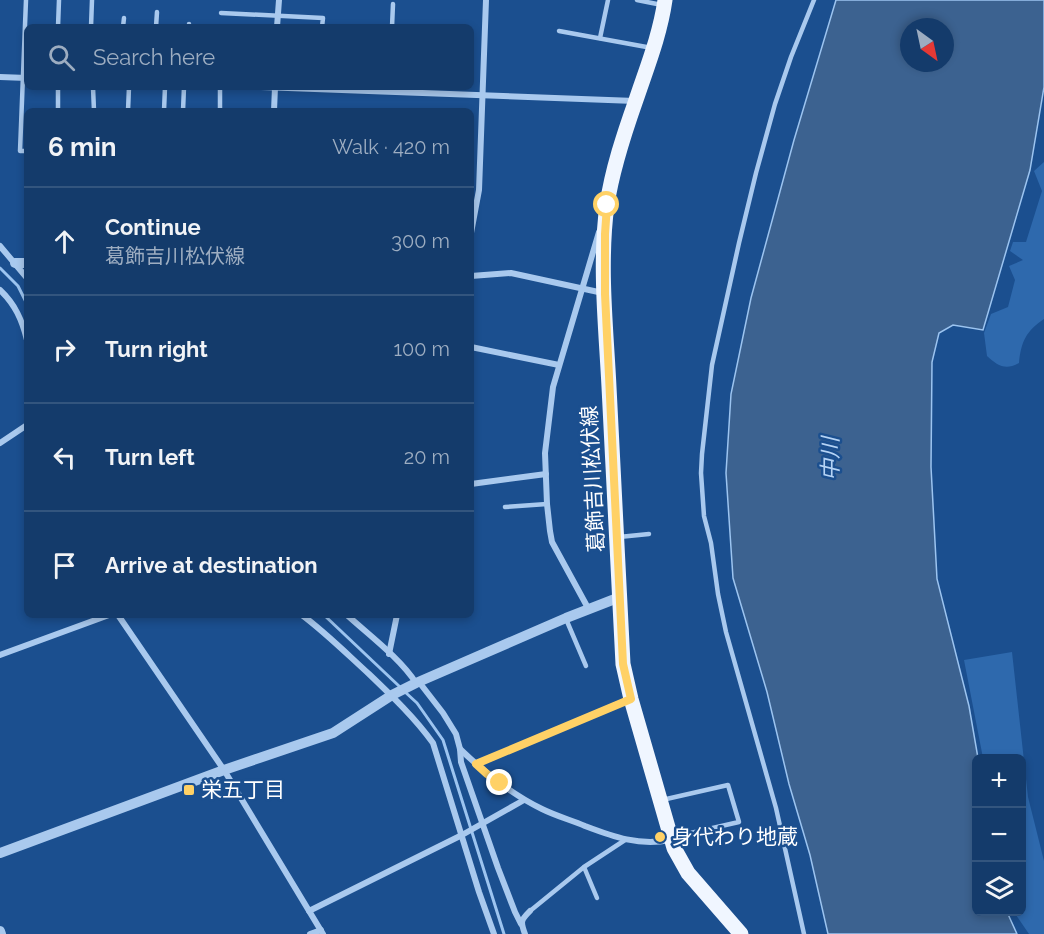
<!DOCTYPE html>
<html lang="en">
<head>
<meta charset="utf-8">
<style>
  body { margin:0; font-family:Raleway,"Noto Sans JP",sans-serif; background:#1d4271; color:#f1f3f6 }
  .controls { position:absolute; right:18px; bottom:18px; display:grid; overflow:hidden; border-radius:9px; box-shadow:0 3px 9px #0003 }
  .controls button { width:54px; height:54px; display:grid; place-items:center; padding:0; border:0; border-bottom:2px solid #33557e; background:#143b6b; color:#f1f3f6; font:30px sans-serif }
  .compass { position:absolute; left:900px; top:18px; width:54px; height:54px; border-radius:50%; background:#143b6b; box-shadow:0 3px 9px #0003; rotate:147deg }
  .stop { position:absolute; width:18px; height:18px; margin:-14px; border:4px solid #ffd166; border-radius:50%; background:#fff }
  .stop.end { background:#ffd166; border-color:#fff; box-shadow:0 2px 6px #0008 }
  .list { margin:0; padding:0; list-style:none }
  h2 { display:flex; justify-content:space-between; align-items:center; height:78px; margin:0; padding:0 24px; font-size:26px }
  h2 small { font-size:20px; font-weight:400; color:#9dadc1 }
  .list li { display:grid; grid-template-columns:39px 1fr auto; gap:18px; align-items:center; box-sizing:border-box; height:108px; padding:0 24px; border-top:2px solid #33557e }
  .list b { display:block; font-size:22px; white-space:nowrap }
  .list p { margin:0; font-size:20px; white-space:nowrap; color:#9dadc1 }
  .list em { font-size:20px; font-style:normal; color:#9dadc1 }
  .icon { flex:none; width:33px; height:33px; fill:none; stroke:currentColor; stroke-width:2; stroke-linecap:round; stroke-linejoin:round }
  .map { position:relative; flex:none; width:1044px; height:934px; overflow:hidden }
  .search { position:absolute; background:#143b6b; box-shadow:0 3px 9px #0003; left:24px; top:24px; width:450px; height:66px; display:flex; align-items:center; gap:15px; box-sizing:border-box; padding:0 21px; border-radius:9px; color:#9dadc1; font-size:22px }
  .panel { position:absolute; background:#143b6b; box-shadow:0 3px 9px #0003; left:24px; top:108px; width:450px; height:510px; border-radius:9px }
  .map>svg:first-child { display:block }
  .green { fill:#2e69ad }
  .water { fill:#3c6290; stroke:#9cc4f0; stroke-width:1.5; fill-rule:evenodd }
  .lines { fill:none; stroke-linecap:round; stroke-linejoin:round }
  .stream { stroke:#9cc4f0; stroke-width:3 }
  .service { stroke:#a9c9ee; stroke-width:4.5 }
  .minor { stroke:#a9c9ee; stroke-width:6 }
  .tertiary { stroke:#a9c9ee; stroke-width:10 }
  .primary { stroke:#f0f6ff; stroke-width:15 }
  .route { stroke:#ffd166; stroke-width:8 }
  .poi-dot { fill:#ffd166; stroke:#1b4f8f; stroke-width:2 }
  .labels { text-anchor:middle; stroke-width:5; stroke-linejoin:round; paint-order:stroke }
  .street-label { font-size:21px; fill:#fff; stroke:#1b4f8f }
  .poi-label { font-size:21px; fill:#fff; stroke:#1b4f8f; text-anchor:start }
  .water-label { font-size:22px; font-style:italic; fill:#b5d3f5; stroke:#1b4f8f }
</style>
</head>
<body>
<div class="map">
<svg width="1044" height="934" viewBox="0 0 1044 934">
  <rect width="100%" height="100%" fill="#1b4f8f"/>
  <g class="green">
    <path d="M1044 162V319C1026 331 1021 342 1019 363 1005 371 997 365 987 356L984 333 991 314 1008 307 1015 280 1009 266 1023 260 1010 251 1013 242H1026L1042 191 1034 171Z"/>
    <path d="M1012 652 1028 797 1044 861V934H1029L1014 912H1022V758H983L964 660Z"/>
  </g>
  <path class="water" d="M836 0H1044V87L1030 170 983 330 953 325 939 333 932 362 931 467 937 579 969 706 978 758H976V912H1007L1017 934H828L810 855 789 784 767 692 733 578 726 473 731 394 751 298 794 140ZM909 27H945V63H909Z"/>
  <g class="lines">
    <g class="stream">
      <path d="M0 268 18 286 27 304"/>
      <path d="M324 615 400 687"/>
      <path d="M405 692 417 703 443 740 504 934"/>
    </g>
    <g class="service">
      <path d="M26 0 20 151H27"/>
      <path d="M637 0 662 5"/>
      <path d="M221 13 323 18 322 27"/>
      <path d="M58 27 59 0"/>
      <path d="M91 27 92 0"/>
      <path d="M123 27 124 18"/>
      <path d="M156 27 157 12"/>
      <path d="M189 27V24"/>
      <path d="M392 27 393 4"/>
      <path d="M559 31 652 48"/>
      <path d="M600 38 608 0"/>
      <path d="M93 87 94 111"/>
      <path d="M58 111V87"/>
      <path d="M128 111 129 87"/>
      <path d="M164 111 165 87"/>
      <path d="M183 111 184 87"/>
      <path d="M220 111V87"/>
      <path d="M505 507 547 504"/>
      <path d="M619 537 649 534"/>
      <path d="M566 619 586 666"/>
      <path d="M662 800 728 785 739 822 673 837"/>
      <path d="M584 867 597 898"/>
      <path d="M530 911 584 867 625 840"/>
      <path d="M804 934 776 808 726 632 718 594 711 543 704 516 701 473 702 454 712 365 739 243 756 173 775 104 791 57 814 0"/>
    </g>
    <g class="minor">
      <path d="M277 27 279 0"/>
      <path d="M0 77 27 78"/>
      <path d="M261 87 635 101"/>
      <path d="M274 111 275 87"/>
      <path d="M471 233 479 190 486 0"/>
      <path d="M0 246 27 278"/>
      <path d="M471 276 511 273 603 293"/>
      <path d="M0 290C15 304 22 320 27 340"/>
      <path d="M471 347 559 365"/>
      <path d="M0 443 27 425"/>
      <path d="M471 484 546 474"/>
      <path d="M588 608 552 542 550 531 547 504 545 453 553 387 599 232"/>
      <path d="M118 615 224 770 323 934"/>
      <path d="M302 615C326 633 347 654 369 674 392 696 415 718 433 743L479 892 494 934"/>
      <path d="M347 615C369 635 401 659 416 683"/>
      <path d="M389 654 397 615"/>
      <path d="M0 655 109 615"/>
      <path d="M419 682 443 713 456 734 460 749 461 762 498 868 515 912 521 924"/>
      <path d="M460 749C485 773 511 794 542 809 556 816 571 820 585 826 614 837 639 846 670 840"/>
      <path d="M476 764 630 699"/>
      <path d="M309 911 462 835 524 800"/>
      <path d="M310 934 321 930"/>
      <path d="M525 934C520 921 521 920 530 911"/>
    </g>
    <g class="tertiary">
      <path d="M15 263H27"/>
      <path d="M0 853 224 770 333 733 392 695 416 683 566 618 620 597"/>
      <path d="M0 931 1 934"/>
    </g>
    <path class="primary" d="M665 0C660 35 647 67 636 100 624 134 612 170 607 205 599 265 606 327 609 387 614 479 618 572 623 664L631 699 674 848 688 873 741 934"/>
  </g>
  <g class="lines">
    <path class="route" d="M500 783 487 774 476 764 631 699 623 664 605 294V234L607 205"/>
  </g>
  <g class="poi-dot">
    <rect x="183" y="784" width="12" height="12" rx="3"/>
    <circle cx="660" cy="837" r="6"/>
  </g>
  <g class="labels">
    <g class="street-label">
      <text transform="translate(593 479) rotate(-93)" y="7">葛飾吉川松伏線</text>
    </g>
    <g class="poi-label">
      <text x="201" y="797">栄五丁目</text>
      <text x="672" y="844">身代わり地蔵</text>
    </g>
    <g class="water-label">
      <text transform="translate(830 459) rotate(-90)" y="8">中川</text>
    </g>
  </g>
</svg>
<div class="controls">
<button>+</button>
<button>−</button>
<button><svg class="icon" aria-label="layers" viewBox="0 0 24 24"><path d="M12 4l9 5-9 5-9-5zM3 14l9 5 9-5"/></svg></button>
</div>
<svg class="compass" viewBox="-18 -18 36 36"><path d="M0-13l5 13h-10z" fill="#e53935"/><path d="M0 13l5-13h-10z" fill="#9dadc1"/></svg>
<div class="stop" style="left:607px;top:205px"></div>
<div class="stop end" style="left:500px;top:783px"></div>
<div class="search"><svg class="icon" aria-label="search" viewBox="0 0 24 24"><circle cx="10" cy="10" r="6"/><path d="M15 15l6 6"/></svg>Search here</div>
<section class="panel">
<h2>6 min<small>Walk · 420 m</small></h2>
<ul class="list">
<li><svg class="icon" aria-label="ahead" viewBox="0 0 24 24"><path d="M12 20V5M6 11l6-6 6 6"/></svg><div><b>Continue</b><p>葛飾吉川松伏線</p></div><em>300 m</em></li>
<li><svg class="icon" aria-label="right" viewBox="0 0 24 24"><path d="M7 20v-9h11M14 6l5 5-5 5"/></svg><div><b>Turn right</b></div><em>100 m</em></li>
<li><svg class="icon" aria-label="left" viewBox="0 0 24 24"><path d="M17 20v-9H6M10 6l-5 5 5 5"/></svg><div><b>Turn left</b></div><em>20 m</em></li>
<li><svg class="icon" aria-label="arrive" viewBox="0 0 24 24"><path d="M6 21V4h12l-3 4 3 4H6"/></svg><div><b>Arrive at destination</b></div></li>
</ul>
</section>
</div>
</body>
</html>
